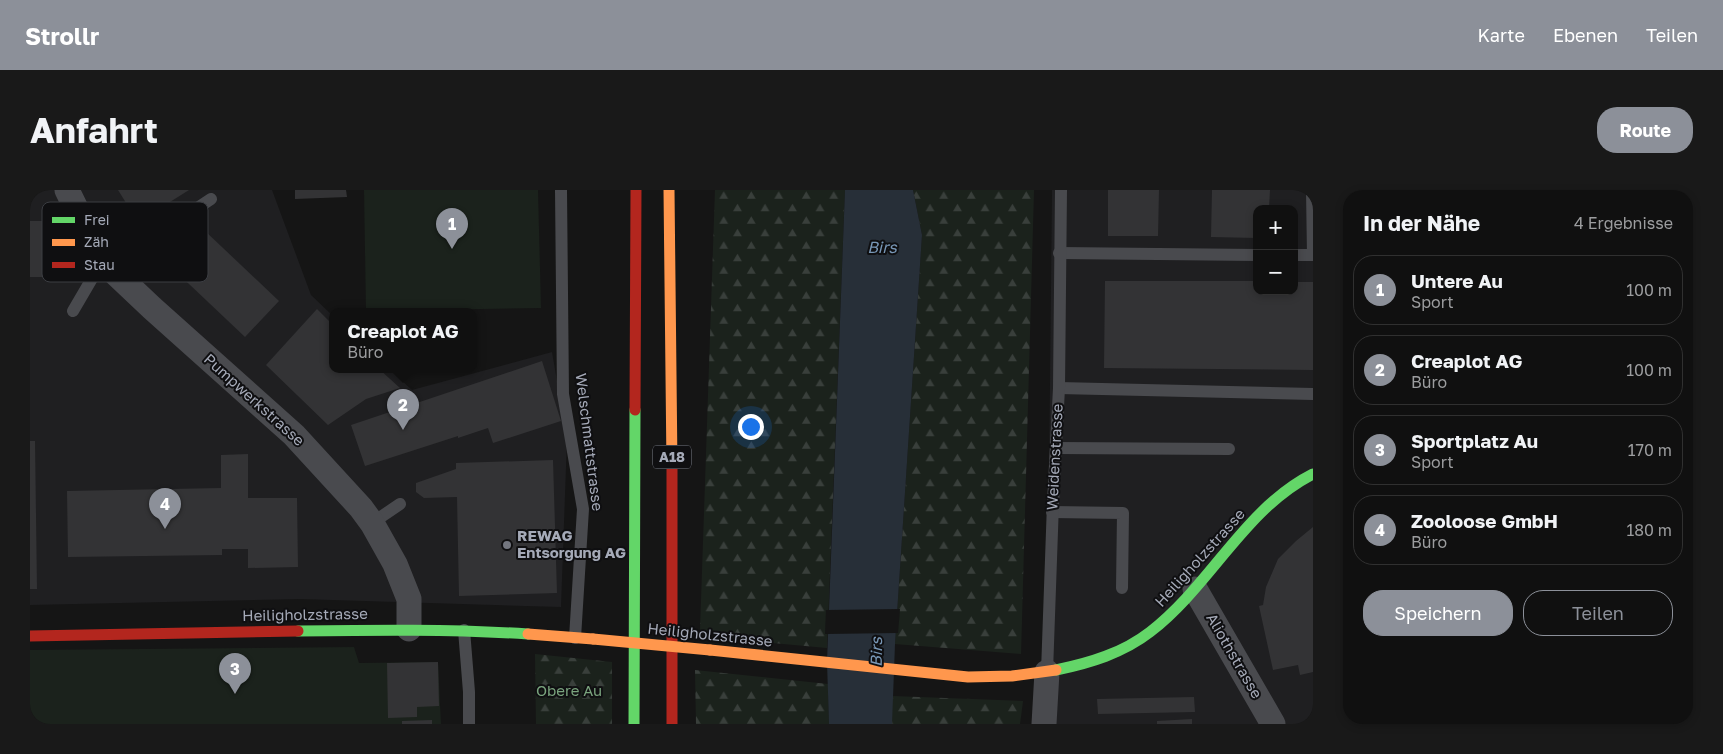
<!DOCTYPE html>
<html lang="de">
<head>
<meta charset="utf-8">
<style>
  body { margin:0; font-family:"Golos Text",sans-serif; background:#191919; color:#f1f3f6 }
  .controls { position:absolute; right:15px; top:15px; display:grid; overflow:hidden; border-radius:10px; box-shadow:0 2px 8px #0003 }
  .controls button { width:45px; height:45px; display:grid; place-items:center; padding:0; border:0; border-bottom:1px solid #303030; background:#101010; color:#f1f3f6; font:25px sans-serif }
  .you { position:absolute; left:720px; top:236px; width:18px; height:18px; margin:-12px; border:4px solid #fff; border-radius:50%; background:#1a73e8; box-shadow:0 0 0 8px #1a73e833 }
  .badge { display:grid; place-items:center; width:32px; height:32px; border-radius:50%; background:#8c9099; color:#fff; font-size:16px; font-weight:700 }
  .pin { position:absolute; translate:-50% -41px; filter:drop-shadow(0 1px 2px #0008) }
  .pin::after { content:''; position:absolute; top:26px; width:18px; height:15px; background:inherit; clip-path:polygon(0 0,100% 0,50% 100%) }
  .popup { position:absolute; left:299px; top:118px; width:148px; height:65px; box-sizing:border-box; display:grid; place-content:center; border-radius:10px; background:#101010; filter:drop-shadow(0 1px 4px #0005); font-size:16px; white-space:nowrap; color:#9c9d9f }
  .popup b { font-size:19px; color:#f1f3f6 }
  .popup::after { content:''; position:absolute; left:50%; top:100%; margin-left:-10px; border:10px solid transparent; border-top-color:#101010 }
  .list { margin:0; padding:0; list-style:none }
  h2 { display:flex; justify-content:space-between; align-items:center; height:65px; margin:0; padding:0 20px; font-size:21px }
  h2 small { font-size:16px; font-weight:400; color:#9c9d9f }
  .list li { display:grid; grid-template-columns:32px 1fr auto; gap:15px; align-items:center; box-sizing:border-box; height:70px; margin:0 10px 10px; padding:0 10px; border:1px solid #303030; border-radius:20px }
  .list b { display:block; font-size:19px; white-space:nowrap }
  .list p { margin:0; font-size:16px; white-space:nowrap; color:#9c9d9f }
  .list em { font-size:16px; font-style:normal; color:#9c9d9f }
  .actions { display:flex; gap:10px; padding:15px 20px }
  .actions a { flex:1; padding:11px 0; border:1px solid #8c9099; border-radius:20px; text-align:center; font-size:18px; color:#8c9099 }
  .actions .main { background:#8c9099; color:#fff }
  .map { position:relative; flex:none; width:1283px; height:534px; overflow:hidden; border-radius:20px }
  header { display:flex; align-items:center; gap:30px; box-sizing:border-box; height:70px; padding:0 25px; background:#8c9099; color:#fff }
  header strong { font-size:24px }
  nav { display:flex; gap:28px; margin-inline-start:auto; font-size:18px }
  .intro { display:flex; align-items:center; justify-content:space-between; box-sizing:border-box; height:120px; padding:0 30px }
  h1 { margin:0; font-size:35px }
  .button { padding:12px 22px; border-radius:20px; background:#8c9099; color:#fff; font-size:18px; font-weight:700 }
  main { display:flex; gap:30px; padding:0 30px }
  aside { flex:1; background:#101010; border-radius:20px; box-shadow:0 2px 8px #0003 }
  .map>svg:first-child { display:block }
  .built { fill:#1f1f21; fill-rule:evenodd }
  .forest { fill:url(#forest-firs) }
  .garden { fill:#1b221c }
  .water { fill:#272f38 }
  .pier { fill:#151515 }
  .building { fill:#333335 }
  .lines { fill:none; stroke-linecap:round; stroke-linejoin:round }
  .lane { stroke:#494a4e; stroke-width:12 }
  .street { stroke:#494a4e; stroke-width:25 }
  .fast { stroke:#63d668; stroke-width:11 }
  .slow { stroke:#ff974d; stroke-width:11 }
  .jam { stroke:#b3261e; stroke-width:11 }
  .slow-bridge { stroke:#ff974d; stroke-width:11 }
  .poi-dot { fill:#73767f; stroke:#0f0f11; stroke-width:2 }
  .labels { text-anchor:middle; stroke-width:4; stroke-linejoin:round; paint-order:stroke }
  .shield { fill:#0f0f11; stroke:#787c86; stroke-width:1 }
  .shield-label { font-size:14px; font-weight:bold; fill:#a5aab8 }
  .street-label { font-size:15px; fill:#a5aab8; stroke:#0f0f11 }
  .poi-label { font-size:15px; font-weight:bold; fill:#a5aab8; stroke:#0f0f11; text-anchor:start }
  .park-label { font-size:15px; fill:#7aa47e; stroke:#0f0f11 }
  .water-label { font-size:16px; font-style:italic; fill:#7897b6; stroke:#0f0f11 }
  .key { fill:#0f0f11; stroke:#3c3e43; stroke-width:1 }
  .key-label { font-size:14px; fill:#a5aab8 }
</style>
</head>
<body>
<header>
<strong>Strollr</strong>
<nav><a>Karte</a><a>Ebenen</a><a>Teilen</a></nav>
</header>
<div class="intro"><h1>Anfahrt</h1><a class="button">Route</a></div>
<main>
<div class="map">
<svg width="1283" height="534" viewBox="0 0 1283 534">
  <defs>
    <pattern id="forest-firs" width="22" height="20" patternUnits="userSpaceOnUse" patternTransform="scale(1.25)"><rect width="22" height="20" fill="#1b221c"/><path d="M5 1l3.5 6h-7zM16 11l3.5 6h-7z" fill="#393f3b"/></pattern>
  </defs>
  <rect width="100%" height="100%" fill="#151515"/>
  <g class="built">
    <path d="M0 0H242L281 105 303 126V179H359L382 200 522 162 537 249 531 417 270 409 0 415Z"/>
    <path d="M1022 0H1283V534H1014L1017 482ZM1227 19H1264V101H1227Z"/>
  </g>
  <g class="forest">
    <path d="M685 0H815L797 458 722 451 670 441Z"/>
    <path d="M883 0H1004L991 464 865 454 892 45Z"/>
    <path d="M505 464 582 472V534H506Z"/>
    <path d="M665 480 798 494 799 534H666Z"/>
    <path d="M862 506 993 511 990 534H862Z"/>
  </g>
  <g class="garden">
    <path d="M334 0H508L511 118 336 121Z"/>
    <path d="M324 457 329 473 408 472 411 534H0V460Z"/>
  </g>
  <path class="water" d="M815 0H883L892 45 865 454 862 534H799L797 472Z"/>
  <path class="pier" d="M870 419 868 443 795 444 796 420Z"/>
  <g class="building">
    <path d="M88 0H159L108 32Z"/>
    <path d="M265 0H316L317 7 265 9Z"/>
    <path d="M1078 0H1129L1128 46H1078Z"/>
    <path d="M1182 0H1240L1239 19H1227V48L1181 47Z"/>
    <path d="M0 31H20L21 87H0Z"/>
    <path d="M174 40 249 111 215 147 140 76Z"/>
    <path d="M1075 91H1227V101H1264V92H1283V180L1074 178Z"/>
    <path d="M287 119 303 135V179H349L370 198 336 209 298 235 236 175Z"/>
    <path d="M512 171 531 231 463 253 458 238 428 248V246L335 276 321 235Z"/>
    <path d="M0 251H5L7 399H0Z"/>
    <path d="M218 264V308H267L268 377 218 378V359H192V365L38 367 37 301 191 298V265Z"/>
    <path d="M523 270 527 403 429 406 427 307 394 308 386 302V293L426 279V273Z"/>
    <path d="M1283 337V482L1270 485 1268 475 1243 480 1229 416 1233 415 1236 397 1248 369 1266 351Z"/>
    <path d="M408 472 409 516 387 517V527L358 528 357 473Z"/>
    <path d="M1164 507 1165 522 1068 524 1067 509Z"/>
    <path d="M1162 529V534H1127V531Z"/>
    <path d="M402 530V534H372V531Z"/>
  </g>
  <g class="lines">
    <g class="lane">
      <path d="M531 0 533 204 553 319 545 448"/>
      <path d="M1029 63 1227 65"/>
      <path d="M1264 65H1283L1282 0"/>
      <path d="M80 76 181 9"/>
      <path d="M43 121 74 68"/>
      <path d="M1029 198 1283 204"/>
      <path d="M1026 258 1199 259"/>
      <path d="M1022 322 1093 323 1092 398"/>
      <path d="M342 333 370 314"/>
      <path d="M434 440 439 502V534"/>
      <path d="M1017 482 1023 313 1029 198 1031 0"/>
    </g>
    <g class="street">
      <path d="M37 0 58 43 85 83 122 118 264 245 331 318 342 333 365 374 379 409V439"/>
      <path d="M1165 399 1243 534"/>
      <path d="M1014 534 1017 482"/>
    </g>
    <g class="fast">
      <path d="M268 441C345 440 421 439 498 444"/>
      <path d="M1026 480C1060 473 1093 463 1120 442 1181 395 1214 319 1283 284"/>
      <path d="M604 534 605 220"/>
    </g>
    <g class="slow">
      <path d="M639 0 642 277"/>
      <path d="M498 444 563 449"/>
      <path d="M680 460 938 487 982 486 1026 480"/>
    </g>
    <g class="jam">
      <path d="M605 220 606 0"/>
      <path d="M642 277V534"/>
      <path d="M0 446 268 441"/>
    </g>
    <path class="slow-bridge" d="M563 449 680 460"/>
  </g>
  <circle class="poi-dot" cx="477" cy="355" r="5"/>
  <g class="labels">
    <rect class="shield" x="623" y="255.5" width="38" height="23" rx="4"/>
    <g class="shield-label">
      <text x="642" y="272">A18</text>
    </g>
    <g class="street-label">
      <text transform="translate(224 210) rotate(42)" y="5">Pumpwerkstrasse</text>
      <text transform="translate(559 252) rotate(83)" y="5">Welschmattstrasse</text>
      <text transform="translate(1025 267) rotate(-87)" y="5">Weidenstrasse</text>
      <text transform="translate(1170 368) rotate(-48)" y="5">Heiligholzstrasse</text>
      <text transform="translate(275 425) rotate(-1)" y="5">Heiligholzstrasse</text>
      <text transform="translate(680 445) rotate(6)" y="5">Heiligholzstrasse</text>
      <text transform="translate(1204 466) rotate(60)" y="5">Aliothstrasse</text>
    </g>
    <g class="poi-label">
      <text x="487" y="351">REWAG<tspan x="487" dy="17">Entsorgung AG</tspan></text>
    </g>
    <g class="park-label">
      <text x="539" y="506">Obere Au</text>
    </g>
    <g class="water-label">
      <text x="852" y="63">Birs</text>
      <text transform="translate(846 462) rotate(-89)" y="6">Birs</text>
    </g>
  </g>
  <rect x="12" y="12" width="166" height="80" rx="8" class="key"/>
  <rect x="22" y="27" width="23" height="6" fill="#63d668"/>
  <rect x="22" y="49" width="23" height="7" fill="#ff974d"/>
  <rect x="22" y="72" width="23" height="6" fill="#b3261e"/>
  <g class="key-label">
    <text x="54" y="35">Frei</text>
    <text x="54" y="57">Zäh</text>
    <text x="54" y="80">Stau</text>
  </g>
</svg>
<div class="controls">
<button>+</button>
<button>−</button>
</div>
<div class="you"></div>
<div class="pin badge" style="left:422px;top:59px">1</div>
<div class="pin badge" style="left:373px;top:240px">2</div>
<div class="popup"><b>Creaplot AG</b>Büro</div>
<div class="pin badge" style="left:205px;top:504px">3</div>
<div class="pin badge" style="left:135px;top:339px">4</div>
</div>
<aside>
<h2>In der Nähe<small>4 Ergebnisse</small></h2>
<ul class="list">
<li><span class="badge">1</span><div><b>Untere Au</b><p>Sport</p></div><em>100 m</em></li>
<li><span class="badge">2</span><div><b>Creaplot AG</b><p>Büro</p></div><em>100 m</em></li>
<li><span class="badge">3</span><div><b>Sportplatz Au</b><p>Sport</p></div><em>170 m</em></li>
<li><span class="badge">4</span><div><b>Zooloose GmbH</b><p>Büro</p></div><em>180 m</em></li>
</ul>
<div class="actions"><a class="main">Speichern</a><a>Teilen</a></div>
</aside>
</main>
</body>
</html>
